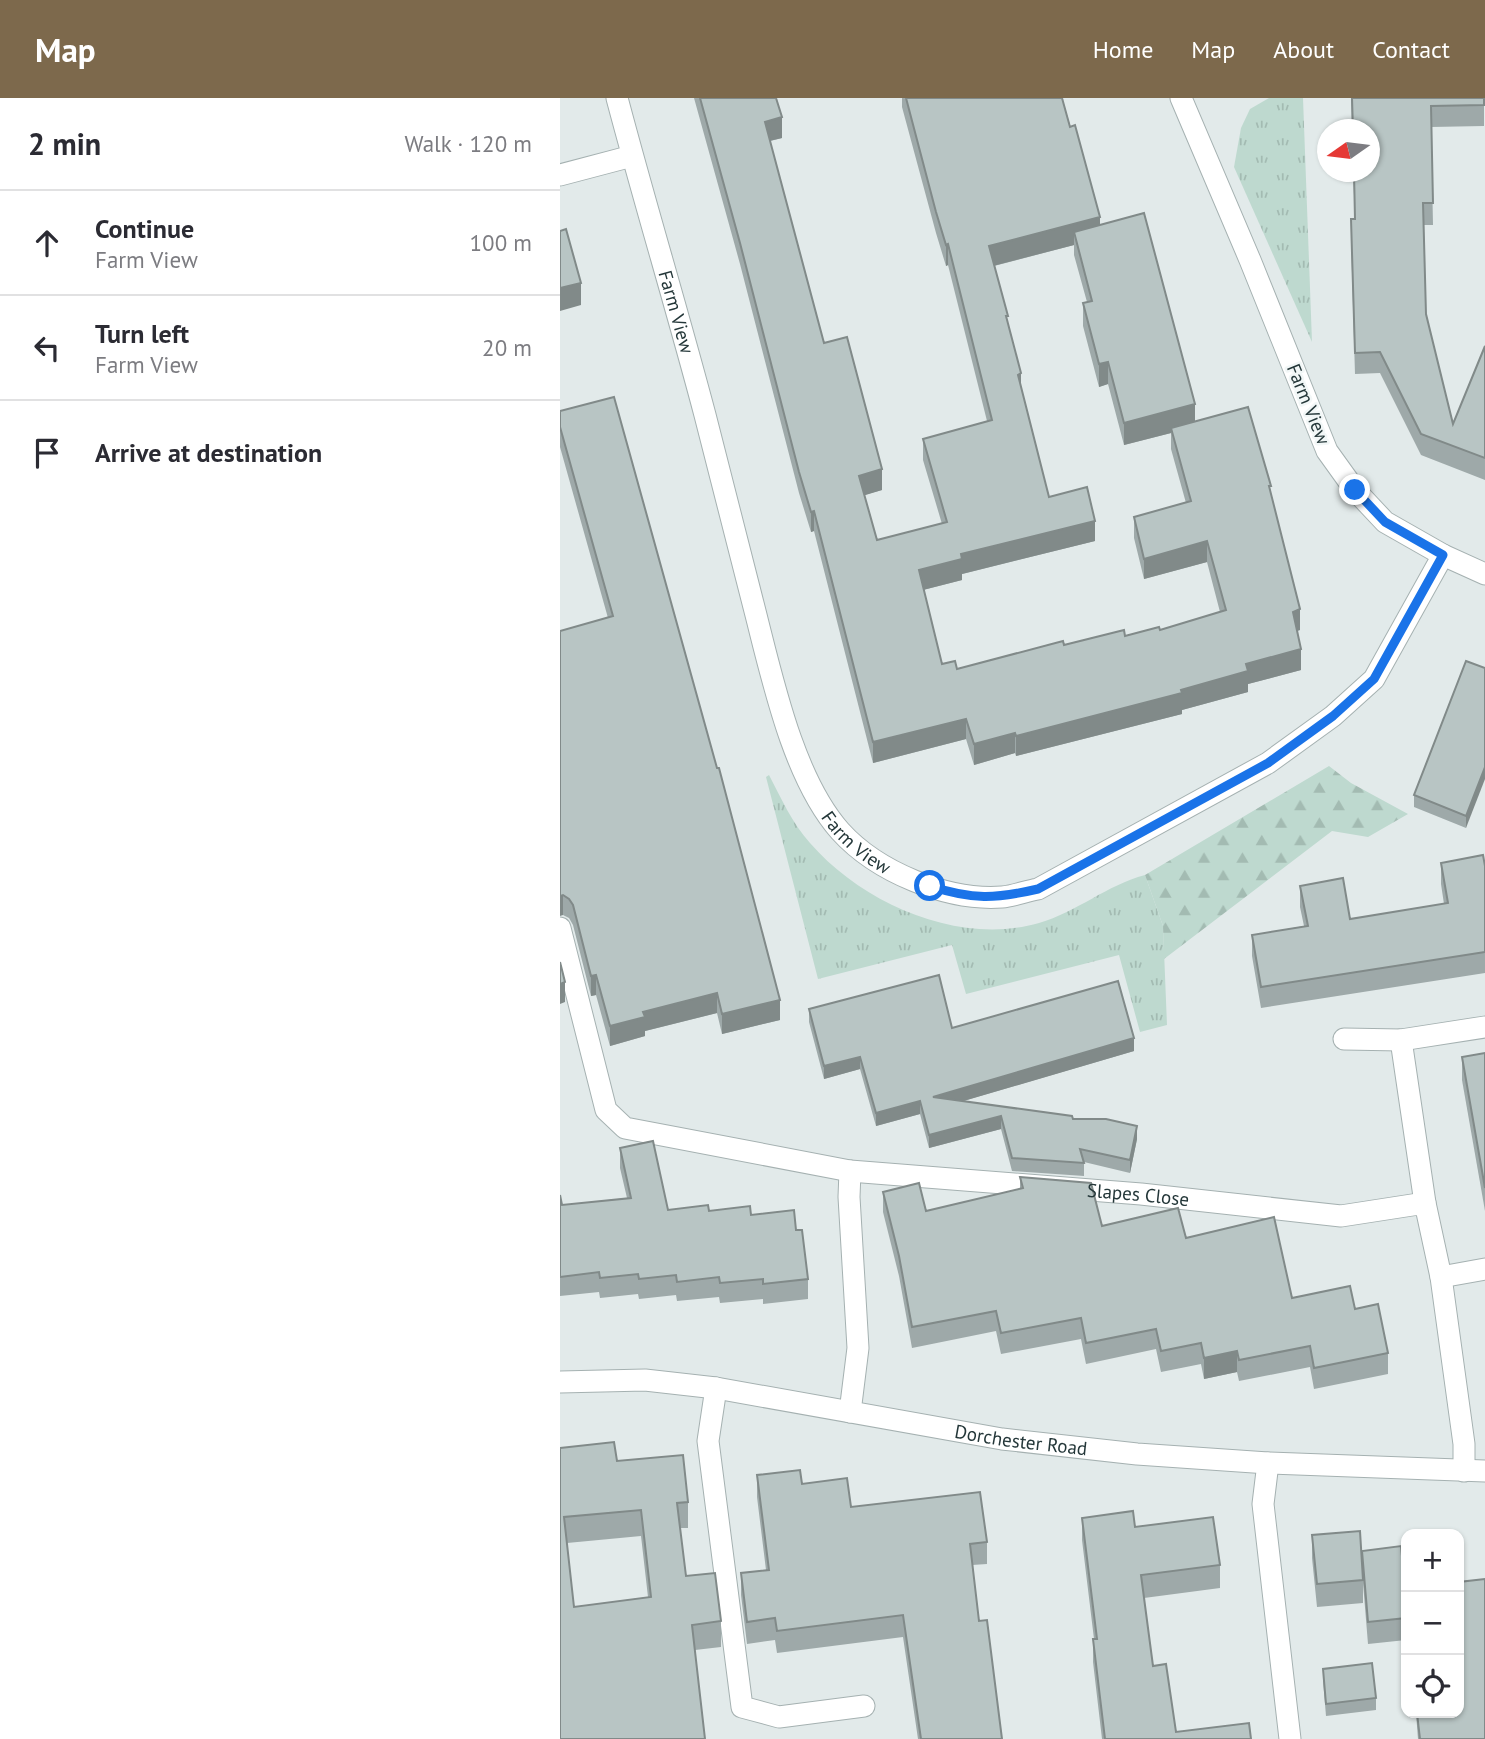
<!DOCTYPE html>
<html lang="en">
<head>
<meta charset="utf-8">
<style>
  body { margin:0; font-family:"PT Sans",sans-serif; background:#f2f2f3; color:#2b2b33 }
  .controls { position:absolute; right:21px; bottom:21px; display:grid; overflow:hidden; border-radius:14px; box-shadow:0 2px 5px #0004 }
  .controls button { width:63px; height:63px; display:grid; place-items:center; padding:0; border:0; border-bottom:2px solid #e1e1e2; background:#fff; color:#2b2b33; font:35px sans-serif }
  .compass { position:absolute; left:757px; top:21px; width:63px; height:63px; border-radius:50%; background:#fff; box-shadow:0 2px 5px #0004; rotate:256deg }
  .stop { position:absolute; width:21px; height:21px; margin:-16px; border:5px solid #1a73e8; border-radius:50%; background:#fff }
  .stop.end { background:#1a73e8; border-color:#fff; box-shadow:0 2px 7px #0008 }
  .list { margin:0; padding:0; list-style:none }
  h2 { display:flex; justify-content:space-between; align-items:center; height:91px; margin:0; padding:0 28px; font-size:30px }
  h2 small { font-size:23px; font-weight:400; color:#7c7c81 }
  .list li { display:grid; grid-template-columns:46px 1fr auto; gap:21px; align-items:center; box-sizing:border-box; height:105px; padding:0 28px; border-top:2px solid #e1e1e2 }
  .list b { display:block; font-size:26px; white-space:nowrap }
  .list p { margin:0; font-size:23px; white-space:nowrap; color:#7c7c81 }
  .list em { font-size:23px; font-style:normal; color:#7c7c81 }
  .icon { flex:none; width:38px; height:38px; fill:none; stroke:currentColor; stroke-width:2; stroke-linecap:round; stroke-linejoin:round }
  .map { position:relative; flex:none; width:925px; height:1641px; overflow:hidden }
  header { display:flex; align-items:center; gap:42px; box-sizing:border-box; height:98px; padding:0 35px; background:#7d694c; color:#fff }
  header strong { font-size:33px }
  nav { display:flex; gap:38px; margin-inline-start:auto; font-size:24px }
  main { display:flex }
  aside { flex:1; background:#fff }
  .map>svg:first-child { display:block }
  .grass { fill:url(#grass-tufts) }
  .forest { fill:url(#forest-firs) }
  .lines { fill:none; stroke-linecap:round; stroke-linejoin:round }
  .minor-casing { stroke:#a5b1b1; stroke-width:23 }
  .minor { stroke:#fff; stroke-width:21 }
  .wall { fill:#9ea9a9; fill-rule:evenodd }
  .shaded-wall { fill:#818a89 }
  .building { fill:#b8c5c4; stroke:#818a89; stroke-width:2; fill-rule:evenodd }
  .route { stroke:#1a73e8; stroke-width:9 }
  .labels { text-anchor:middle; stroke-width:5; stroke-linejoin:round; paint-order:stroke }
  .street-label { font-size:19px; fill:#243739; stroke:#f2f7f7 }
</style>
</head>
<body>
<header>
<strong>Map</strong>
<nav><a>Home</a><a>Map</a><a>About</a><a>Contact</a></nav>
</header>
<main>
<aside>
<h2>2 min<small>Walk · 120 m</small></h2>
<ul class="list">
<li><svg class="icon" aria-label="ahead" viewBox="0 0 24 24"><path d="M12 20V5M6 11l6-6 6 6"/></svg><div><b>Continue</b><p>Farm View</p></div><em>100 m</em></li>
<li><svg class="icon" aria-label="left" viewBox="0 0 24 24"><path d="M17 20v-9H6M10 6l-5 5 5 5"/></svg><div><b>Turn left</b><p>Farm View</p></div><em>20 m</em></li>
<li><svg class="icon" aria-label="arrive" viewBox="0 0 24 24"><path d="M6 21V4h12l-3 4 3 4H6"/></svg><div><b>Arrive at destination</b></div></li>
</ul>
</aside>
<div class="map">
<svg width="925" height="1641" viewBox="0 0 925 1641">
  <defs>
    <pattern id="grass-tufts" width="24" height="20" patternUnits="userSpaceOnUse" patternTransform="scale(1.75)"><rect width="24" height="20" fill="#bed9cf"/><path d="M3 7l-1-3M5 7V3M7 7l1-3M15 17l-1-3M17 17v-4M19 17l1-3" fill="none" stroke="#a3bbb2"/></pattern>
    <pattern id="forest-firs" width="22" height="20" patternUnits="userSpaceOnUse" patternTransform="scale(1.75)"><rect width="22" height="20" fill="#bed9cf"/><path d="M5 1l3.5 6h-7zM16 11l3.5 6h-7z" fill="#a3bbb2"/></pattern>
  </defs>
  <rect width="100%" height="100%" fill="#e2eaea"/>
  <g class="grass">
    <path d="M709 0H743L752 244 674 69 681 30 690 11Z"/>
    <path d="M209 677C221 700 232 725 250 745 303 806 399 848 479 825 517 814 547 787 585 777L603 828 607 927 580 934 559 857 406 896 392 847 258 881 206 679Z"/>
  </g>
  <path class="forest" d="M769 668 791 685 848 716 808 739 772 733 604 861 603 828 585 777Z"/>
  <g class="lines">
    <g class="minor-casing">
      <g id="minor">
        <path id="s1" d="M57 0C85 106 117 211 145 317 162 383 179 450 196 517 213 584 234 681 280 733 317 774 387 803 442 799 454 798 466 793 478 791L708 665 773 618 814 581 883 457 825 424 795 392 767 353 690 162 621 0"/>
        <path d="M0 77 72 58"/>
        <path d="M883 457 925 476"/>
        <path id="s2" d="M0 830 46 1012 65 1030 290 1073 581 1096 781 1118 865 1105 881 1179 904 1346V1373"/>
        <path d="M784 941 841 942 925 929"/>
        <path d="M841 942 865 1105"/>
        <path d="M290 1073 289 1099 298 1250 290 1314"/>
        <path d="M881 1179 925 1171"/>
        <path id="s3" d="M0 1284 85 1282 156 1290 442 1341 577 1356 708 1365 925 1373"/>
        <path d="M156 1290 148 1343 182 1609 219 1619 304 1608"/>
        <path d="M708 1365 703 1406 730 1641"/>
      </g>
    </g>
    <use href="#minor" class="minor"/>
  </g>
  <g class="wall">
    <path d="M134 0H216L222 40 210 43 264 245 322 392 304 397 317 442 382 426 363 362V341L427 323 388 167 386 168 376 135 342 9V0H502L540 127 635 324 711 397 740 532 737 533 741 572 688 586V594L622 612V616L456 658 455 655 414 667 406 641 313 665 254 433 251 434 239 395 180 166ZM514 147V157L527 204 523 205V228L539 289 548 286 564 347 611 335V351L626 405 574 419V440L584 481 647 464 660 514 600 532 504 547 397 571 382 566 363 492 402 482V476L535 443 489 399 461 291 434 168Z"/>
    <path d="M791 0H924V28L871 29 873 127H864L866 216 893 326 925 248V382L861 357 820 275 795 276 791 142V121H795L793 74H809V32H792Z"/>
    <path d="M0 313 220 922 162 936 157 915 85 933V938L50 948 36 897 31 898 13 827 9 820 3 817 0 533 48 520 0 349Z"/>
    <path d="M925 570 906 730 854 709V697Z"/>
    <path d="M881 765 925 768V875L701 910 692 858V837L744 828 740 809V788L790 821 884 806 881 786Z"/>
    <path d="M249 911 574 953 403 1003 513 1021 577 1041 570 1075 524 1064V1078L452 1073 441 1031 369 1050 360 1016 316 1028 300 971 264 981 249 924Z"/>
    <path d="M925 955V1113L902 982V959Z"/>
    <path d="M60 1050 108 1112 149 1113 191 1117 236 1132 248 1181V1201L203 1206V1201L160 1205 159 1199 117 1203 116 1197 79 1201 78 1196 40 1200 39 1194 0 1198V1097L2 1107 67 1100 60 1070Z"/>
    <path d="M460 1079 542 1128 626 1140 732 1200 795 1211 828 1255V1276L754 1291 750 1269 679 1283 677 1274 644 1281 641 1266 601 1274 596 1251 526 1266 521 1241 441 1256 436 1233 352 1250 339 1178 323 1114V1094L366 1113 460 1091Z"/>
    <path d="M0 1350 57 1363 128 1404V1430H120L126 1478 161 1523V1549L135 1552 0 1641ZM81 1438 88 1499 14 1509 7 1445Z"/>
    <path d="M197 1377 242 1386 291 1409 427 1444V1466L412 1467 419 1523 442 1641H358L343 1539 217 1555 215 1542 187 1546 181 1497V1475L206 1472 197 1399Z"/>
    <path d="M522 1420 575 1429 660 1467V1490L584 1500 593 1568 616 1634 691 1641H542L533 1564V1541H534L522 1442Z"/>
    <path d="M752 1437 802 1470V1453L843 1468H846V1542L808 1546 803 1485V1505L757 1509 752 1460Z"/>
    <path d="M899 1484 925 1641H858L856 1615H899Z"/>
    <path d="M763 1571 816 1600V1612L766 1618 763 1582Z"/>
  </g>
  <g class="shaded-wall">
    <path d="M222 19V40L205 44V24Z"/>
    <path d="M540 119V140L514 134V147L429 169V148Z"/>
    <path d="M388 146V167L386 168V147Z"/>
    <path d="M21 185V207L0 213V190Z"/>
    <path d="M548 264V286L539 289V266Z"/>
    <path d="M461 275V296L458 277Z"/>
    <path d="M635 306V328L611 330V335L564 347V325Z"/>
    <path d="M322 371V392L299 399V378Z"/>
    <path d="M254 413V433L251 434V414Z"/>
    <path d="M535 423V443L402 476V482L359 493V472L401 456Z"/>
    <path d="M647 443V464L584 481V461Z"/>
    <path d="M740 511V532L733 534V514Z"/>
    <path d="M741 551V572L688 586V594L622 612V616L456 658V638L621 592 686 566Z"/>
    <path d="M406 621V641L313 665V644Z"/>
    <path d="M455 635V655L414 667V646Z"/>
    <path d="M925 669V681L906 730V718Z"/>
    <path d="M3 797V817L0 818V798Z"/>
    <path d="M36 877V897L31 898V878Z"/>
    <path d="M5 884V904L0 906V886Z"/>
    <path d="M157 895V915L85 933V938L50 948V928L83 914Z"/>
    <path d="M220 902V922L162 936V916Z"/>
    <path d="M574 940V953L373 1012V999Z"/>
    <path d="M300 959V971L264 981V968Z"/>
    <path d="M360 1003V1016L316 1028V1015Z"/>
    <path d="M441 1018V1031L369 1050V1037Z"/>
    <path d="M577 1028V1041L570 1075V1062Z"/>
    <path d="M677 1253V1274L644 1281V1260Z"/>
  </g>
  <g class="building">
    <path d="M140 0H216L222 19 205 24 264 245 287 239 322 371 299 378 317 442 387 424 363 341 432 322 388 146 386 147 376 114 346 0H502L510 29 515 27 540 119 429 148 448 218H446L461 275 458 277 489 399 527 389 535 423 401 456 402 461 359 472 382 566 395 563 397 571 503 543 504 547 564 532 565 538 599 529 600 532 666 512 647 443 584 461 574 419 631 403 611 330 688 309 711 388H709L740 511 733 514 741 551 686 566 688 573 621 592 622 595 456 638 455 635 414 646 406 621 313 644 254 413 251 414 239 374 180 145Z"/>
    <path d="M792 0H924V7L871 8 873 105H863L866 216 893 326 925 248V360L861 336 820 254 795 255 791 121H795L794 74H809V32H793Z"/>
    <path d="M584 115 635 306 564 325 548 264 539 266 523 205 532 203 514 134Z"/>
    <path d="M6 131 21 185 0 190V133Z"/>
    <path d="M54 299 157 670H159L220 902 162 916 157 895 83 914 85 919 50 928 36 877 31 878 13 807 9 801 3 797 0 798V533L53 518 0 329V313Z"/>
    <path d="M906 563 925 570V669L906 718 854 697Z"/>
    <path d="M923 757 925 768V854L701 889 692 837 748 828 740 788 783 780 790 821 888 805 881 765Z"/>
    <path d="M0 864 5 884 0 886Z"/>
    <path d="M379 877 392 930 558 883 574 940 373 999 512 1018 513 1021H546L577 1028 570 1062 520 1051 524 1065 452 1060 441 1018 369 1037 360 1003 316 1015 300 959 264 968 249 911Z"/>
    <path d="M925 955V1090L902 959Z"/>
    <path d="M93 1043 108 1112 148 1107 149 1113 190 1108 191 1117 234 1112 236 1132H242L248 1181 203 1186V1181L160 1185 159 1179 117 1184 116 1177 79 1181 78 1176 40 1180 39 1174 0 1179V1097L2 1107 71 1100 60 1050Z"/>
    <path d="M460 1079 531 1085 542 1128 618 1110 626 1140 714 1119 732 1200 790 1188 795 1211 818 1206 828 1255 754 1270 750 1248 679 1262 677 1253 644 1260 641 1245 601 1253 596 1231 526 1245 521 1220 441 1235 436 1213 352 1229 339 1158 323 1094 359 1085 366 1113 463 1090Z"/>
    <path d="M54 1344 57 1363 123 1357 128 1404 117 1405 126 1478 155 1475 161 1523 132 1527 145 1641H0V1350ZM81 1412 91 1499 14 1509 4 1419Z"/>
    <path d="M240 1372 242 1386 287 1380 291 1409 420 1394 427 1444 410 1446 419 1523 427 1522 442 1641H361L343 1517 217 1533 215 1520 187 1524 181 1475 209 1472 197 1377Z"/>
    <path d="M573 1413 575 1429 653 1419 660 1467 581 1477 593 1568 606 1566 616 1634 689 1625 691 1641H545L533 1541H537L522 1420Z"/>
    <path d="M800 1433 803 1482 757 1486 752 1437Z"/>
    <path d="M841 1448 843 1468H846V1520L808 1524 802 1453Z"/>
    <path d="M925 1481V1641H860L857 1615H899V1484Z"/>
    <path d="M812 1565 816 1600 766 1606 763 1571Z"/>
  </g>
  <g class="lines">
    <path class="route" d="M370 788C413 802 435 801 478 791L708 665 773 618 814 581 883 457 825 424 795 392"/>
  </g>
  <g class="labels">
    <g class="street-label">
      <text dy="7" stroke="none"><textPath href="#s1" startOffset="222">Farm View</textPath></text>
      <text transform="translate(749 306) rotate(68)" y="7">Farm View</text>
      <text dy="7" stroke="none"><textPath href="#s1" startOffset="789">Farm View</textPath></text>
      <text dy="7" stroke="none"><textPath href="#s2" startOffset="732">Slapes Close</textPath></text>
      <text dy="7" stroke="none"><textPath href="#s3" startOffset="466">Dorchester Road</textPath></text>
    </g>
  </g>
</svg>
<div class="controls">
<button>+</button>
<button>−</button>
<button><svg class="icon" aria-label="locate" viewBox="0 0 24 24"><circle cx="12" cy="12" r="6"/><path d="M12 2v4M12 18v4M2 12h4M18 12h4"/></svg></button>
</div>
<svg class="compass" viewBox="-18 -18 36 36"><path d="M0-13l5 13h-10z" fill="#e53935"/><path d="M0 13l5-13h-10z" fill="#7c7c81"/></svg>
<div class="stop" style="left:370px;top:788px"></div>
<div class="stop end" style="left:795px;top:392px"></div>
</div>
</main>
</body>
</html>
